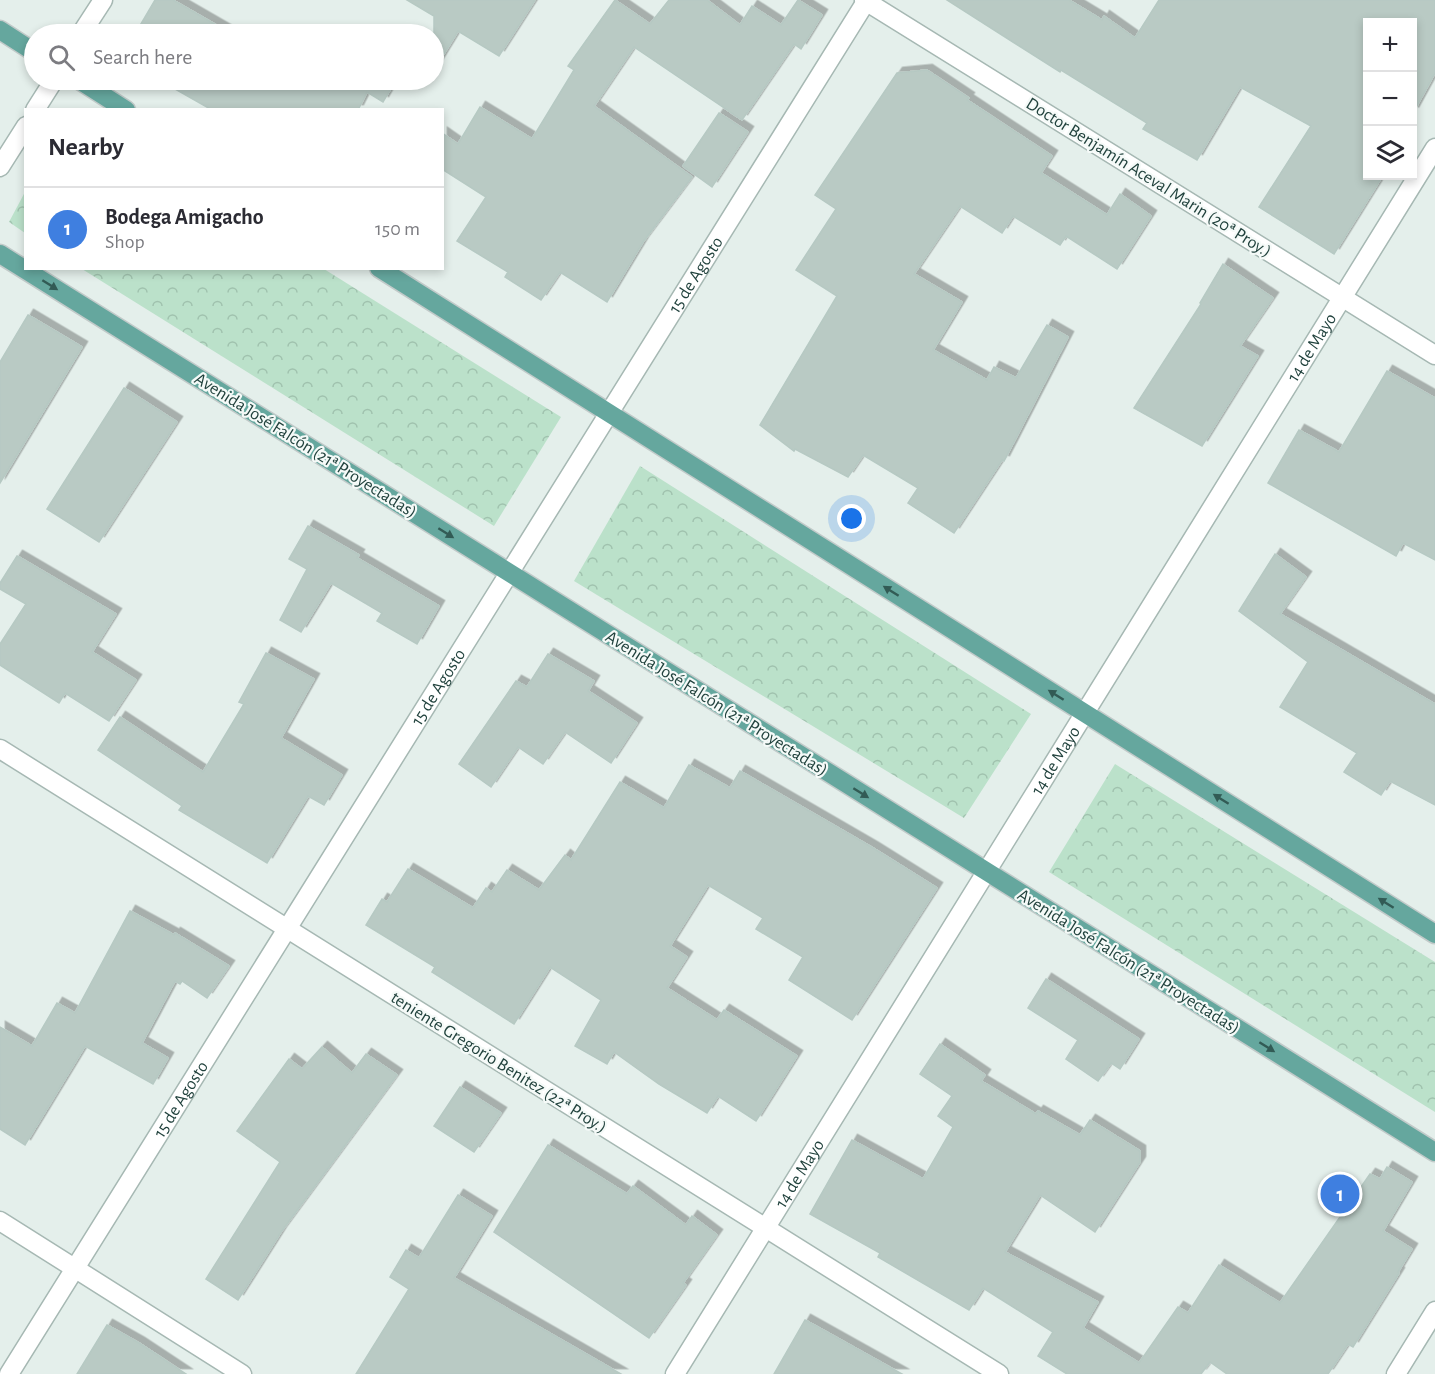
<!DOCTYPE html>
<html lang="en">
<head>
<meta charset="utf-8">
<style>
  body { margin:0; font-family:"Alegreya Sans",sans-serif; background:#f2f2f3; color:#2b2b33 }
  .controls { position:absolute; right:18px; top:18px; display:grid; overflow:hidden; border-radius:0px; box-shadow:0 3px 9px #0003 }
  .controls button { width:54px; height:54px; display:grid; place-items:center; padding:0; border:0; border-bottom:2px solid #e1e1e2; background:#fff; color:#2b2b33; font:30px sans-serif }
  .you { position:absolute; left:852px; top:519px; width:21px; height:21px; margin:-15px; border:4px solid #fff; border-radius:50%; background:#1a73e8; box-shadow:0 0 0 9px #1a73e833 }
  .badge { display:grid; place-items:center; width:39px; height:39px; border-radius:50%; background:#895842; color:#fff; font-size:20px; font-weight:700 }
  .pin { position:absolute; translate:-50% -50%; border:3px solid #fff; box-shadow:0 2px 6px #0006 }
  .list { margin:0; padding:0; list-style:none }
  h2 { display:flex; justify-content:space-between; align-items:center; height:78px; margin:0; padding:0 24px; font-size:26px }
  h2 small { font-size:20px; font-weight:400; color:#7c7c81 }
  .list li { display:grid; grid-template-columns:39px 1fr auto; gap:18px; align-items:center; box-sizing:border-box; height:84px; padding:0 24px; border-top:2px solid #e1e1e2 }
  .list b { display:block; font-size:22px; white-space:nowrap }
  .list p { margin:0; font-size:20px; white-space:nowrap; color:#7c7c81 }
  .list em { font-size:20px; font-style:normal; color:#7c7c81 }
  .icon { flex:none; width:33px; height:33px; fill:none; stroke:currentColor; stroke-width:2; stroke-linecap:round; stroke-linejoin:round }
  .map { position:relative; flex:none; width:1435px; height:1374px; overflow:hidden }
  .search { position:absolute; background:#fff; box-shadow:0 3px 9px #0003; left:24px; top:24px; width:420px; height:66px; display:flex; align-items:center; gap:15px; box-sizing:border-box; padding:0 21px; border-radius:33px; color:#7c7c81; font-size:22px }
  .panel { position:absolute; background:#fff; box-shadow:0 3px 9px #0003; left:24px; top:108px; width:420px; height:162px; border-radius:0px }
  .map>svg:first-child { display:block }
  .park { fill:url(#park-crowns) }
  .building { fill:#b9cac4; stroke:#b6c9c3; stroke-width:1.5; filter:url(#shadow) }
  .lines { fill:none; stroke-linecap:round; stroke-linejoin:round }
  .minor-casing { stroke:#a6b8b3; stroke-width:21 }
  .major-casing { stroke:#c1cac9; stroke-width:21 }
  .minor { stroke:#fff; stroke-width:18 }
  .major { stroke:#65a79e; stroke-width:18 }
  .oneway { fill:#325b55 }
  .labels { text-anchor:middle; stroke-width:4.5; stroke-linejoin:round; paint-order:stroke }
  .street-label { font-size:18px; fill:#21423d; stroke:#f5faf8 }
</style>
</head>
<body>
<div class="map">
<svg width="1435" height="1374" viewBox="0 0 1435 1374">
  <defs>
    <pattern id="park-crowns" width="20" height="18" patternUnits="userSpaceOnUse" patternTransform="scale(1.5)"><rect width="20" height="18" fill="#bbe1ca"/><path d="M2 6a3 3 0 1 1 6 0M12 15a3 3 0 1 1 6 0" fill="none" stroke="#a0c2ae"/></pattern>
    <filter id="shadow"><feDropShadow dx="5.5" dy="-5.5" stdDeviation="0" flood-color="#0004"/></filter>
  </defs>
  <rect width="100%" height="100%" fill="#e4efeb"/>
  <g class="park">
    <path d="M25 192 26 233H25L9 222Z"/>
    <path d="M82 269H324L561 417 494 526Z"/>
    <path d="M640 466 1031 714 964 818 574 581Z"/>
    <path d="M1115 764 1435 962V1112L1049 872Z"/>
  </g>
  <g class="building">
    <path d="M155 0H173L232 34H135Z"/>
    <path d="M407 0H535L499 56 458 31 434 70V16Z"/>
    <path d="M615 0 650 24 669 0H707L740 25 752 6 781 25 798 0 822 15 801 49 794 44 742 120 634 47 594 106 692 177 643 242 607 302 560 272 541 300 505 277 508 272 457 241 486 197 442 169V133L458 144 480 107 532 139 574 70 568 66Z"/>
    <path d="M947 0H1069L1102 20 1104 16 1135 38 1159 0H1435V73L1413 113V22H1368V176L1382 177 1334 254 1259 207 1311 126 1240 87 1197 160 1143 129 1147 123 1061 70 1060 72Z"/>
    <path d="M927 70 969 98 967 100 1052 156 1041 173 1107 215 1120 194 1151 216 1117 269 1066 236 1060 245 1013 216 1002 233 960 206 914 274 962 302 933 350 987 380 994 367 1016 378 1047 325 1068 337 1004 461 1002 460 954 533 908 503 918 488 863 455 848 477 795 449 794 451 760 425 837 296 796 270 836 209 815 195 897 73Z"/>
    <path d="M181 80H288L299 86 303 80H396L383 102 367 92 358 110H212L175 89Z"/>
    <path d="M719 113 748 132 712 187 683 166Z"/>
    <path d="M1223 264 1273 298 1240 346 1258 356 1202 446 1134 408 1201 304 1200 303Z"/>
    <path d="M28 315 82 347 0 483V362Z"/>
    <path d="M1387 371 1435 398V560L1403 543 1396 556 1268 483 1299 430 1339 452Z"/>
    <path d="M124 388 177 422 99 542 47 509Z"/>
    <path d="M308 526 359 555 357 558 439 606 417 644 377 621 382 613 331 583 301 632 280 620 307 569 289 559Z"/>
    <path d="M1275 554 1306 577 1280 614 1435 704V805L1390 781 1381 795 1344 772 1357 753 1280 707 1308 662 1239 611Z"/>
    <path d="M17 556 116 614 92 652 136 680 109 721 65 693 59 703 0 665V644L26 604 0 589V583Z"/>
    <path d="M266 653 314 679 281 738 342 775 324 805 308 796 267 863 179 810 182 806 98 750 120 717 203 772 244 704 239 702Z"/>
    <path d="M548 654 594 681 588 691 637 723 611 763 565 732 543 764 518 747 491 787 459 764 516 681 527 687Z"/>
    <path d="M689 765 730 788 740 771 873 848 937 888 852 1020 789 980 803 957 756 929 763 918 708 885 670 946 687 957 667 988 717 1020 724 1010 797 1056 756 1121 718 1096 707 1113 659 1084 614 1052 607 1064 575 1046 601 1000 550 967 514 1024 432 972 435 967 366 925 382 899 387 902 408 869 473 908 486 888 492 892 507 870 539 890 565 855 571 860 620 782 664 808Z"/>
    <path d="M130 911 174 935 175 933 229 966 207 998 182 981 180 984 175 981 142 1043 168 1058 153 1084 85 1046 25 1145 0 1129V1027L32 1046 57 1003 75 1013Z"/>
    <path d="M1046 979 1139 1039 1120 1069 1111 1063 1098 1081 1066 1059 1078 1040 1028 1008Z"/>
    <path d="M940 1044 985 1075 981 1081 1036 1114 1038 1111 1080 1135 1090 1120 1140 1151V1162L1095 1232 1040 1195 1005 1252 1098 1302 1083 1328 1139 1363 1178 1307 1188 1313 1219 1265 1280 1303 1370 1174 1380 1179 1387 1167 1412 1182 1383 1231 1412 1249 1398 1272 1399 1273 1353 1347 1348 1344 1328 1374H1227L1210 1362 1201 1374H1067L1038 1356 1053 1332 983 1288 969 1310 878 1257 880 1253 810 1214 852 1140 923 1179 953 1127 938 1116 952 1096 920 1074Z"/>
    <path d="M322 1047 352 1073 366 1054 397 1075 281 1232 238 1300 206 1279 280 1162 237 1131 289 1059 302 1069Z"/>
    <path d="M460 1087 501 1113 474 1152 434 1126Z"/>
    <path d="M548 1145 627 1194 633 1186 686 1225 692 1216 717 1235 683 1283 686 1285 649 1338 494 1232Z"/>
    <path d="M458 1195 492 1216 454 1278 621 1374H356L409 1289 390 1277 406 1250 419 1258Z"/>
    <path d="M805 1320 902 1374H774Z"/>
    <path d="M107 1325 139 1343 186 1374H77Z"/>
  </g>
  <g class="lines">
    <g class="minor-casing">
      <g id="minor">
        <path d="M864 0 1435 355"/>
        <path d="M81 34 103 0"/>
        <path d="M35 110 54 80"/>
        <path d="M0 167 26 126"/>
        <path d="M0 749 999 1374"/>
        <path d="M0 1221 242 1374"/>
        <path id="s1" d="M9 1374 867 0"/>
        <path id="s2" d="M675 1374 1435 148"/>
        <path d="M1396 1374 1435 1311"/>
      </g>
    </g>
    <g class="major-casing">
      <g id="major">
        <path d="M0 30 34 52"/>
        <path d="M79 80 126 110"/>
        <path d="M0 254 1435 1152"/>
        <path d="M379 268 1435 934"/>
      </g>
    </g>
    <use href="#minor" class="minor"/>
    <use href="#major" class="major"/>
  </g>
  <defs><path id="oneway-solid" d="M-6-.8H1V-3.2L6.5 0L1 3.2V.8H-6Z" transform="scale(1.5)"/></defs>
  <g class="oneway">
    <use href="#oneway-solid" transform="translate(50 285) rotate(32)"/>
    <use href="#oneway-solid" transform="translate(446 533) rotate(32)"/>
    <use href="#oneway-solid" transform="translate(891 591) rotate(-148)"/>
    <use href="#oneway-solid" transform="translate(1056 695) rotate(-148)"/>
    <use href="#oneway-solid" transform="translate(861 793) rotate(32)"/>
    <use href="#oneway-solid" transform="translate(1221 799) rotate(-148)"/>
    <use href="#oneway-solid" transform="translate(1386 903) rotate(-148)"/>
    <use href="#oneway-solid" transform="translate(1267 1047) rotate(32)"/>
  </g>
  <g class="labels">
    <g class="street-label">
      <text transform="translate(1149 177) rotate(32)" y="6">Doctor Benjamín Aceval Marin (20ª Proy.)</text>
      <text dy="6" stroke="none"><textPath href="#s1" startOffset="1296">15 de Agosto</textPath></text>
      <text dy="6" stroke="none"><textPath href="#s2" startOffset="1208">14 de Mayo</textPath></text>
      <text transform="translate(306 445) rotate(32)" y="6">Avenida José Falcón (21ª Proyectadas)</text>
      <text dy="6" stroke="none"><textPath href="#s1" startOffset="810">15 de Agosto</textPath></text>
      <text transform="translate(717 703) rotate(32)" y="6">Avenida José Falcón (21ª Proyectadas)</text>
      <text dy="6" stroke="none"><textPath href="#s2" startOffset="722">14 de Mayo</textPath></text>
      <text transform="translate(1129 961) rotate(32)" y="6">Avenida José Falcón (21ª Proyectadas)</text>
      <text transform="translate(499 1062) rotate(32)" y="6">teniente Gregorio Benitez (22ª Proy.)</text>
      <text dy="6" stroke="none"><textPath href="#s1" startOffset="324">15 de Agosto</textPath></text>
      <text dy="6" stroke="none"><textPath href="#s2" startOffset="236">14 de Mayo</textPath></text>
    </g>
  </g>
</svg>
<div class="controls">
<button>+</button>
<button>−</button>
<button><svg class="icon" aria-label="layers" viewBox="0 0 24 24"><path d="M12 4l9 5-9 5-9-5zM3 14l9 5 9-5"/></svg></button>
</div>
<div class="you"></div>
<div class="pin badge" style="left:1340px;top:1194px;background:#3f7fe0">1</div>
<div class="search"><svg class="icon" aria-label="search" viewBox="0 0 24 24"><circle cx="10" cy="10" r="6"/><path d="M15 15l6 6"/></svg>Search here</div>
<section class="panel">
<h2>Nearby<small></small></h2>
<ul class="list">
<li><span class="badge" style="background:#3f7fe0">1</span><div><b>Bodega Amigacho</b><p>Shop</p></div><em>150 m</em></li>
</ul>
</section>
</div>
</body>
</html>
